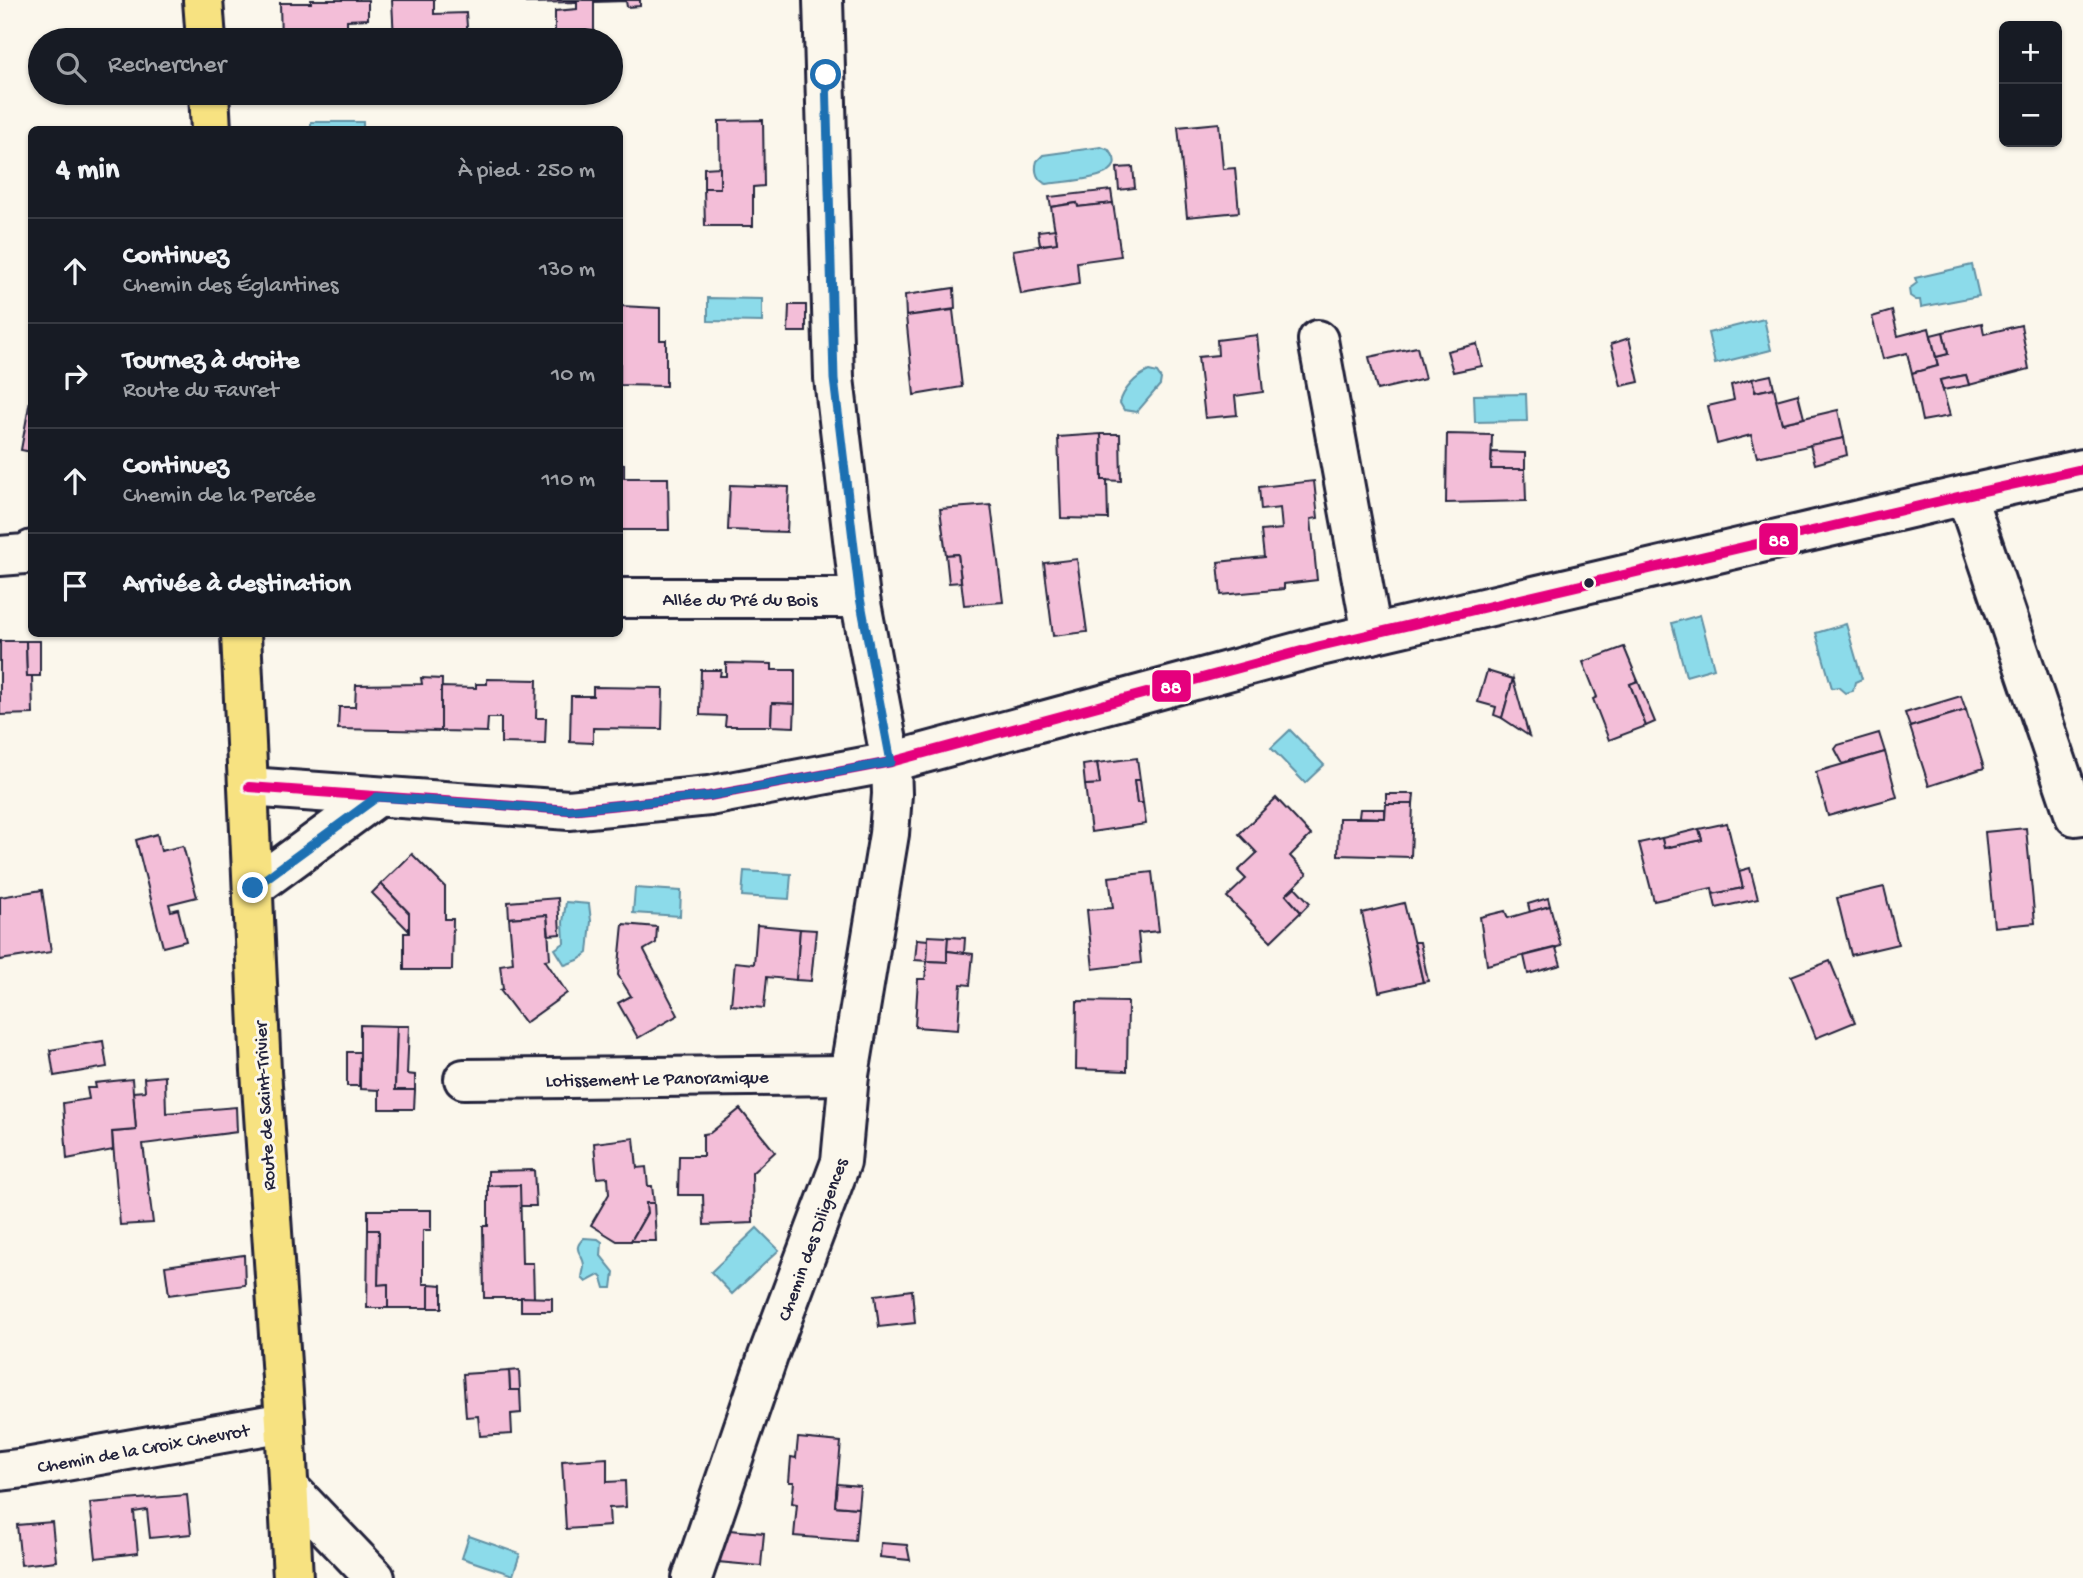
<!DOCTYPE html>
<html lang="fr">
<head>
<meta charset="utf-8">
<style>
  body { margin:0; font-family:"Gochi Hand",sans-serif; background:#242831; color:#f1f3f6 }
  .controls { position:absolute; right:21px; top:21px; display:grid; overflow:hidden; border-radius:10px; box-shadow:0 2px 5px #0004 }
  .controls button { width:63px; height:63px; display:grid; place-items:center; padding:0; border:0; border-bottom:2px solid #363941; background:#171b24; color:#f1f3f6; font:35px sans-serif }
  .stop { position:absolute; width:21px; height:21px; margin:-16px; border:5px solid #1f6fb2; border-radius:50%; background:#fff }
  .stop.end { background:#1f6fb2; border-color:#fff; box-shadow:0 2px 7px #0008 }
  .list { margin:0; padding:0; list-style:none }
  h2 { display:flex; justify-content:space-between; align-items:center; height:91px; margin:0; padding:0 28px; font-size:30px }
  h2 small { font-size:23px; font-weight:400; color:#9ea1a6 }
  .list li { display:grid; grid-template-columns:46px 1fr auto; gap:21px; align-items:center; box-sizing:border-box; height:105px; padding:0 28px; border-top:2px solid #363941 }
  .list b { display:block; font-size:26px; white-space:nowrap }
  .list p { margin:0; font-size:23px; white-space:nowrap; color:#9ea1a6 }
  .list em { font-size:23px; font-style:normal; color:#9ea1a6 }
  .icon { flex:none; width:38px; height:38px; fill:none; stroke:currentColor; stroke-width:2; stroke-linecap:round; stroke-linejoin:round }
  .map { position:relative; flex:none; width:2083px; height:1578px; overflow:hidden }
  .search { position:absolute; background:#171b24; box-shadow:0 2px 5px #0004; left:28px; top:28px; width:595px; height:77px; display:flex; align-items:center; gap:18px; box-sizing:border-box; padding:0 24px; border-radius:38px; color:#9ea1a6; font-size:26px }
  .panel { position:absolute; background:#171b24; box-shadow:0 2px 5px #0004; left:28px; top:126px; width:595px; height:511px; border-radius:10px }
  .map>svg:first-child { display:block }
  .water { fill:#8cdbea; stroke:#6291a4; stroke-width:2 }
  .building { fill:#f3bed8; stroke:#22223b; stroke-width:2 }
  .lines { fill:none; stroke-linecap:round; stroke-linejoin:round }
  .minor-casing { stroke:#22223b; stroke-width:44 }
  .major-casing { stroke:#22223b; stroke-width:44 }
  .minor { stroke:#fbf7ec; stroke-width:38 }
  .major { stroke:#f7e281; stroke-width:38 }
  .bus-1-casing { stroke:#fbf7ec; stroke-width:16 }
  .bus-1 { stroke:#e5007d; stroke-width:10 }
  .route { stroke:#1f6fb2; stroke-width:9 }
  .bus-dot { fill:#22223b; stroke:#fbf7ec; stroke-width:2.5 }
  .labels { text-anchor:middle; stroke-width:6; stroke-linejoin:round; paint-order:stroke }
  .street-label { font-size:19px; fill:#22223b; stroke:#fbf7ec }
  .line-badge { stroke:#fbf7ec; stroke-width:2.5 }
  .badge-label { font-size:19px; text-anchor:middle; font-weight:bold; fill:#fff }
</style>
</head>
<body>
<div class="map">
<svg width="2083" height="1578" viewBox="0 0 2083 1578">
  <rect width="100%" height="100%" fill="#fbf7ec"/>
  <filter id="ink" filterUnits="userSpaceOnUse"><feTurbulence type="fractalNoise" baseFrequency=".0143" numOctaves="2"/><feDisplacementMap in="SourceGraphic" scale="14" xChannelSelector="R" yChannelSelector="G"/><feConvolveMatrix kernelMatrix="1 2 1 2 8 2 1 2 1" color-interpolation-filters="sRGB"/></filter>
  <g filter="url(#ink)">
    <g class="water">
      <rect x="311" y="122" width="52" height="7"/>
      <path d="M1101 147 1109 150C1135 180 1065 181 1047 184 1037 181 1034 171 1037 161L1043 155Z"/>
      <path d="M1972 265 1979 296 1921 307 1920 300H1916L1910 296 1909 289 1917 283 1915 278Z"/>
      <path d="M708 298 762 299V322L708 321Z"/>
      <path d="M1764 319 1771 350 1715 364 1708 333Z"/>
      <path d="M1149 371 1157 373 1161 379 1160 385 1137 412 1124 410 1120 403C1123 390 1136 376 1149 371Z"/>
      <path d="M1526 394 1527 421 1475 422 1474 395Z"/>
      <path d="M1700 615 1714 668 1686 676 1672 623Z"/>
      <path d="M1846 624 1862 679 1855 682 1853 691 1845 693 1838 687 1832 688 1816 633Z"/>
      <path d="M1290 730 1324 765 1305 783 1271 748Z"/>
      <path d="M744 871 791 874 789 899 742 896Z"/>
      <path d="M635 888 681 891 680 916 633 913Z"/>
      <path d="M566 902 589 904 591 921 588 953 578 960 565 965 555 949 564 943 563 922Z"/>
      <path d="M757 1228 779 1250 732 1294 711 1272Z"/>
      <path d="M584 1238 598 1239 602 1242 601 1256 614 1272 612 1288H605L602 1278 599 1275 586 1282 582 1278C582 1274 584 1270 584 1266 584 1253 570 1251 584 1238Z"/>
      <path d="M469 1536 520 1554 513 1575 462 1558Z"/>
    </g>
    <g class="building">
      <path d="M311 0H368V19L347 20V40H281L280 3H311Z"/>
      <path d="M392 0H434V14L466 13 468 40H394Z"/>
      <path d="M526 0H640V6L627 7 626 1 594 2V40H555V11L577 9V2L526 3Z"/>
      <path d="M763 120 764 186 753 187V226H705L704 188H720L719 121Z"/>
      <path d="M1219 123 1223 169 1235 168 1239 212 1187 217 1178 127Z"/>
      <path d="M720 167V188H704V168Z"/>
      <path d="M1133 167 1135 188 1119 190 1117 168Z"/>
      <path d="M1111 190 1113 203 1078 207 1077 203 1051 207 1049 197Z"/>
      <path d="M1077 203 1078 207 1113 203 1121 256 1077 262 1079 284 1021 294 1013 250 1057 243 1051 207Z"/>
      <path d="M1055 229 1057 243 1040 245 1038 231Z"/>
      <path d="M954 288 955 309 906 316 905 295Z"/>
      <path d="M789 305H806V332H788Z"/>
      <path d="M620 306 660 308V340H666V386L620 385Z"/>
      <path d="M953 310 962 387 914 395 906 316Z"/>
      <path d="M1892 311 1898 336 1929 328 1938 366 1912 373 1907 353 1883 359 1872 317Z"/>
      <path d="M1982 323 1984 334 2021 325 2029 369 1969 385 1966 375 1940 380 1950 416 1922 421 1912 373 1938 366 1936 357 1948 354 1943 332Z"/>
      <path d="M1943 332 1948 354 1936 357 1931 335Z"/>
      <path d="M1257 335 1263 392 1235 396 1237 415 1205 418 1198 357 1218 355 1217 340Z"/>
      <path d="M1629 338 1639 382 1621 386 1611 344Z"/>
      <path d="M1477 344 1482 366 1453 372 1447 351Z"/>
      <path d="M1417 347 1425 379 1377 390 1369 357Z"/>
      <path d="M1771 375 1774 388 1755 392 1752 379Z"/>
      <path d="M1966 375 1969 385 1943 390 1940 380Z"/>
      <path d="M1752 379 1755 392 1774 388 1782 423 1838 410 1844 438 1757 457 1751 435 1717 444 1708 406 1734 400 1731 385Z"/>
      <path d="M32 389V452L21 450Z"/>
      <path d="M1798 394 1804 418 1782 423 1776 400Z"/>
      <path d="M1101 434H1120L1121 481 1102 480Z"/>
      <path d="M1101 434 1102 480H1107L1108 519 1061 518 1058 437Z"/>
      <path d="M1447 434 1492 435 1491 469H1525L1526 501 1446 503Z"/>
      <path d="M1844 438 1847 455 1815 464 1810 445Z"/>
      <path d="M1492 452 1525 453V469H1491Z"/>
      <path d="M620 464H624V478H668L669 530H621Z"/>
      <path d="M1314 481 1318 518 1311 519 1317 580 1284 584V589L1221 595 1218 562 1264 557 1261 531 1282 529 1280 508 1261 510 1259 487Z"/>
      <path d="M730 485 789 487 787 532 728 530Z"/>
      <path d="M991 505 1003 602 964 605 958 554 946 555 940 509Z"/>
      <path d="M958 554 961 582 949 583 946 555Z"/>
      <path d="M1077 559 1087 632 1053 636 1044 563Z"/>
      <path d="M0 641H26L27 676H32L33 714 0 715Z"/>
      <path d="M26 641H40V676H27Z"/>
      <path d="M1624 647 1638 681 1630 684 1646 726 1609 740 1593 699 1597 697 1583 662Z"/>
      <path d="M726 663 772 664V670H795V704L772 703 771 726H725L726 716 700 715 701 670H721L720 676H726Z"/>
      <path d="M1487 671 1513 679 1502 718 1494 715 1496 707 1478 702Z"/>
      <path d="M421 678 442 679 441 731 338 729 339 707H355L356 685 422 684Z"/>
      <path d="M487 679 537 680 536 718H546L545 744 501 743V718H488L487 732 441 731V687L476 688V684H487Z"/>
      <path d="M1513 679 1529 736 1502 718Z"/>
      <path d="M1638 681 1655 722 1646 726 1630 684Z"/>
      <path d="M593 687 663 688 662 729 593 728V743L570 742 571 696H593Z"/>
      <path d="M1961 696 1966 710 1910 727 1905 713Z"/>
      <path d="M772 703 795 704 794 727 771 726Z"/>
      <path d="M1966 710 1984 768 1929 786 1910 727Z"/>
      <path d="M1879 733 1885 752 1843 764 1835 749 1838 745Z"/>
      <path d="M1885 752 1897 797 1828 816 1816 772Z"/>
      <path d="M1137 758 1140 780H1134L1137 803H1143L1146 824 1091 832 1085 785 1100 784 1097 763Z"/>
      <path d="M1097 763 1100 784 1085 785 1083 765Z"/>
      <path d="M1134 780H1140L1143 803H1137Z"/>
      <path d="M1386 794H1414L1413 804H1386Z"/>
      <path d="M1276 798 1311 835 1290 856 1307 874 1286 895 1301 912 1271 941 1227 897 1246 879 1238 871 1257 853 1239 834Z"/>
      <path d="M1386 804H1413L1411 857 1338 855 1339 818H1385Z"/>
      <path d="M1360 809H1385V818L1359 817Z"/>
      <path d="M1727 823 1743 888 1713 894 1712 888 1654 901 1639 843 1662 838 1664 848 1702 840 1699 829Z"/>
      <path d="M2026 828 2035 923 1994 927 1985 832Z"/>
      <path d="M1699 829 1702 840 1664 848 1662 838Z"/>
      <path d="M157 834 161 851 183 846 197 897 169 904 171 911 178 909 186 941 163 947 136 840Z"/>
      <path d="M412 854 445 887V919H453L452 970H404V933H409V913L381 884Z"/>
      <path d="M1750 868 1758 899 1716 908 1713 894 1743 888 1739 871Z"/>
      <path d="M1152 872 1159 931 1138 933 1141 963 1093 969 1087 910 1113 908 1109 877Z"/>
      <path d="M381 884 409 913V931L372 893Z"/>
      <path d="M1295 887 1310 903 1301 912 1286 895Z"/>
      <path d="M1884 887 1898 944 1851 955 1837 898Z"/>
      <path d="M42 890 51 952 0 960V897Z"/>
      <path d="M558 898 560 934 549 935 547 915 509 918 508 902Z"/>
      <path d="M1548 898 1550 906 1530 912 1528 904Z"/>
      <path d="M1404 903 1423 982 1379 992 1362 913Z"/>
      <path d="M1550 906 1561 946 1487 965 1480 917 1505 911 1508 918Z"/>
      <path d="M547 915 550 959 545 960 567 993 525 1023 500 990 503 989 500 965 513 963 509 918Z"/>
      <path d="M623 924 657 927 656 943 644 950 678 1015 638 1038 618 1003 631 996 618 975Z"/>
      <path d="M757 925 800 929 796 980 767 977 764 1008 731 1005 735 962 754 964Z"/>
      <path d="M800 929 816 930 811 981 796 980Z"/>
      <path d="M928 936 948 937 947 962 927 961Z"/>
      <path d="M948 937 965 938 964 953 947 951Z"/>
      <path d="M917 939 928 940 927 961 915 960Z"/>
      <path d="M1414 942H1420L1428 981 1423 982Z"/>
      <path d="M1556 948 1561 965 1528 974 1524 956Z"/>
      <path d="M947 951 973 954 970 985 961 984 958 1030 915 1027 918 979H925L927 961 947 962Z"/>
      <path d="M1830 961 1855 1022 1816 1038 1791 976Z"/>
      <path d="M1077 1001 1128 1002 1127 1071 1076 1069Z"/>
      <path d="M360 1025 397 1026 395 1090H415L414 1109H379V1090L360 1089Z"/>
      <path d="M397 1026H409L407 1074 415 1075V1090H395Z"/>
      <path d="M103 1041 107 1067 54 1076 50 1050Z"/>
      <path d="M347 1052H360L359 1086H347Z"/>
      <path d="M165 1076 166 1113 236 1107 237 1132 143 1144 153 1223 120 1225 112 1132 136 1130 133 1092 145 1091 144 1078Z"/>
      <path d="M132 1079 136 1130 112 1132 113 1150 67 1159 63 1103 89 1099 87 1088H96L95 1083Z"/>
      <path d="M740 1109 775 1152 752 1173 753 1223 704 1225 703 1195H678L679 1156H703V1134L710 1133Z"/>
      <path d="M634 1138 637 1168 646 1167 648 1186H652L654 1203H646L647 1213 631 1241H617L591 1225 609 1194 608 1177 597 1178 594 1143Z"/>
      <path d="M534 1170 536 1206H520V1185L488 1186V1171Z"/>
      <path d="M520 1185 522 1263H533L534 1298H484L483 1226H488V1186Z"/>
      <path d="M646 1203H654L656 1241H631L647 1213Z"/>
      <path d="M368 1210H431V1230H423V1284H429V1308H388V1284L378 1285 379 1230H368Z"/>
      <path d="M368 1230H379L378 1285 388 1284V1308H367Z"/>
      <path d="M244 1255 245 1285 169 1295 165 1266Z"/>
      <path d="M429 1284 442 1285V1308H429Z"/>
      <path d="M912 1290 915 1323 879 1327 875 1295Z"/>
      <path d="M521 1297 552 1298V1311H521Z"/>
      <path d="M519 1370 520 1390H510L509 1371Z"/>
      <path d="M509 1371 510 1390H520L521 1413 511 1414 512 1434 480 1436 478 1416 466 1417 463 1374Z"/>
      <path d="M798 1438 841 1442 835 1506 858 1508 855 1541 794 1536 797 1504 792 1503 794 1482H789L791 1457 796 1458Z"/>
      <path d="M607 1458V1482L625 1481 626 1507 609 1508 610 1526 566 1529 562 1461Z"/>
      <path d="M837 1484 860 1486 858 1508 835 1506Z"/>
      <path d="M187 1495 191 1534 150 1538 147 1510 134 1512 138 1553 96 1558 90 1503Z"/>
      <path d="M52 1522 56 1561 21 1565 17 1525Z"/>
      <path d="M717 1529 764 1533 761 1566 707 1561Z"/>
      <path d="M881 1543 907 1545 910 1560 880 1557Z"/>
    </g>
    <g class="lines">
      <g class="minor-casing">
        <g id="minor">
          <path d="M1318 340 1372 634"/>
          <path d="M1966 495 2075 816 2083 815"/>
          <path d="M0 556 25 554 32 550"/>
          <path d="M620 598H860"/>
          <path d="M249 787 569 810 709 796 891 762 1320 646 1966 495 2083 469"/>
          <path d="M253 888 377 797"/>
          <path d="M464 1079 849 1075"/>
          <path d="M0 1471 26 1468 285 1422"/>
          <path d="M289 1488 375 1578"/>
          <path d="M692 1578 768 1356 841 1162 849 1075 889 834 892 794 891 762 860 598 834 378 823 0"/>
        </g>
      </g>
      <g class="major-casing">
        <g id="major">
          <path d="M203 0 206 40"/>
          <path d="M209 93 211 130"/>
          <path d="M241 634 261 1071 285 1422 293 1578"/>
        </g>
      </g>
      <use href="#minor" class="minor"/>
      <use href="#major" class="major"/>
      <g class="bus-1-casing">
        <path id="bus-1" d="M249 787 569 810 709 796 891 762 1320 646 1966 495 2083 469"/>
      </g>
      <use href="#bus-1" class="bus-1"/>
    </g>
  </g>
  <g class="lines" filter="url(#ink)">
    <path class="route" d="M253 888 377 797 569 810 709 796 891 762 860 598 834 379 826 75"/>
  </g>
  <circle class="bus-dot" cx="1589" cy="583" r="6"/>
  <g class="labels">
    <g class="street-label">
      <text x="740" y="605">Allée du Pré du Bois</text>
      <text transform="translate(657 1077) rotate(-1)" y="7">Lotissement Le Panoramique</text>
      <text transform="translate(263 1106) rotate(-93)" y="7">Route de Saint-Trivier</text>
      <text transform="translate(811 1239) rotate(-70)" y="7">Chemin des Diligences</text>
      <text transform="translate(143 1447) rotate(-10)" y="7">Chemin de la Croix Chevrot</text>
    </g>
  </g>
  <g class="line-badge">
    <rect x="1758" y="522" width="41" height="34" rx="7" fill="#e5007d"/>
    <rect x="1151" y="669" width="41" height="34" rx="7" fill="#e5007d"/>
  </g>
  <g class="badge-label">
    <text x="1779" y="546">88</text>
    <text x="1171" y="693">88</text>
  </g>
</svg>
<div class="controls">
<button>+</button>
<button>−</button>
</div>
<div class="stop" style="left:826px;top:75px"></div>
<div class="stop end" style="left:253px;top:888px"></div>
<div class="search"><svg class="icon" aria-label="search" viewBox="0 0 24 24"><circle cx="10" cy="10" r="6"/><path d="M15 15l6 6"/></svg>Rechercher</div>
<section class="panel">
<h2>4 min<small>À pied · 250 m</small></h2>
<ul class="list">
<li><svg class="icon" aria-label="ahead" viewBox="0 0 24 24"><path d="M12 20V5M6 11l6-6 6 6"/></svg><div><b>Continuez</b><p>Chemin des Églantines</p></div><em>130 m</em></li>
<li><svg class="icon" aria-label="right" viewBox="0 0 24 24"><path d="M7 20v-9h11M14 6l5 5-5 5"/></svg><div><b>Tournez à droite</b><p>Route du Favret</p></div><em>10 m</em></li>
<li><svg class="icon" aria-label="ahead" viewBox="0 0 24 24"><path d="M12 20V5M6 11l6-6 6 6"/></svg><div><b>Continuez</b><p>Chemin de la Percée</p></div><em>110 m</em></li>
<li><svg class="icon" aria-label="arrive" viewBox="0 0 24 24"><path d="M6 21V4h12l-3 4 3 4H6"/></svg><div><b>Arrivée à destination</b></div></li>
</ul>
</section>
</div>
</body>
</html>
